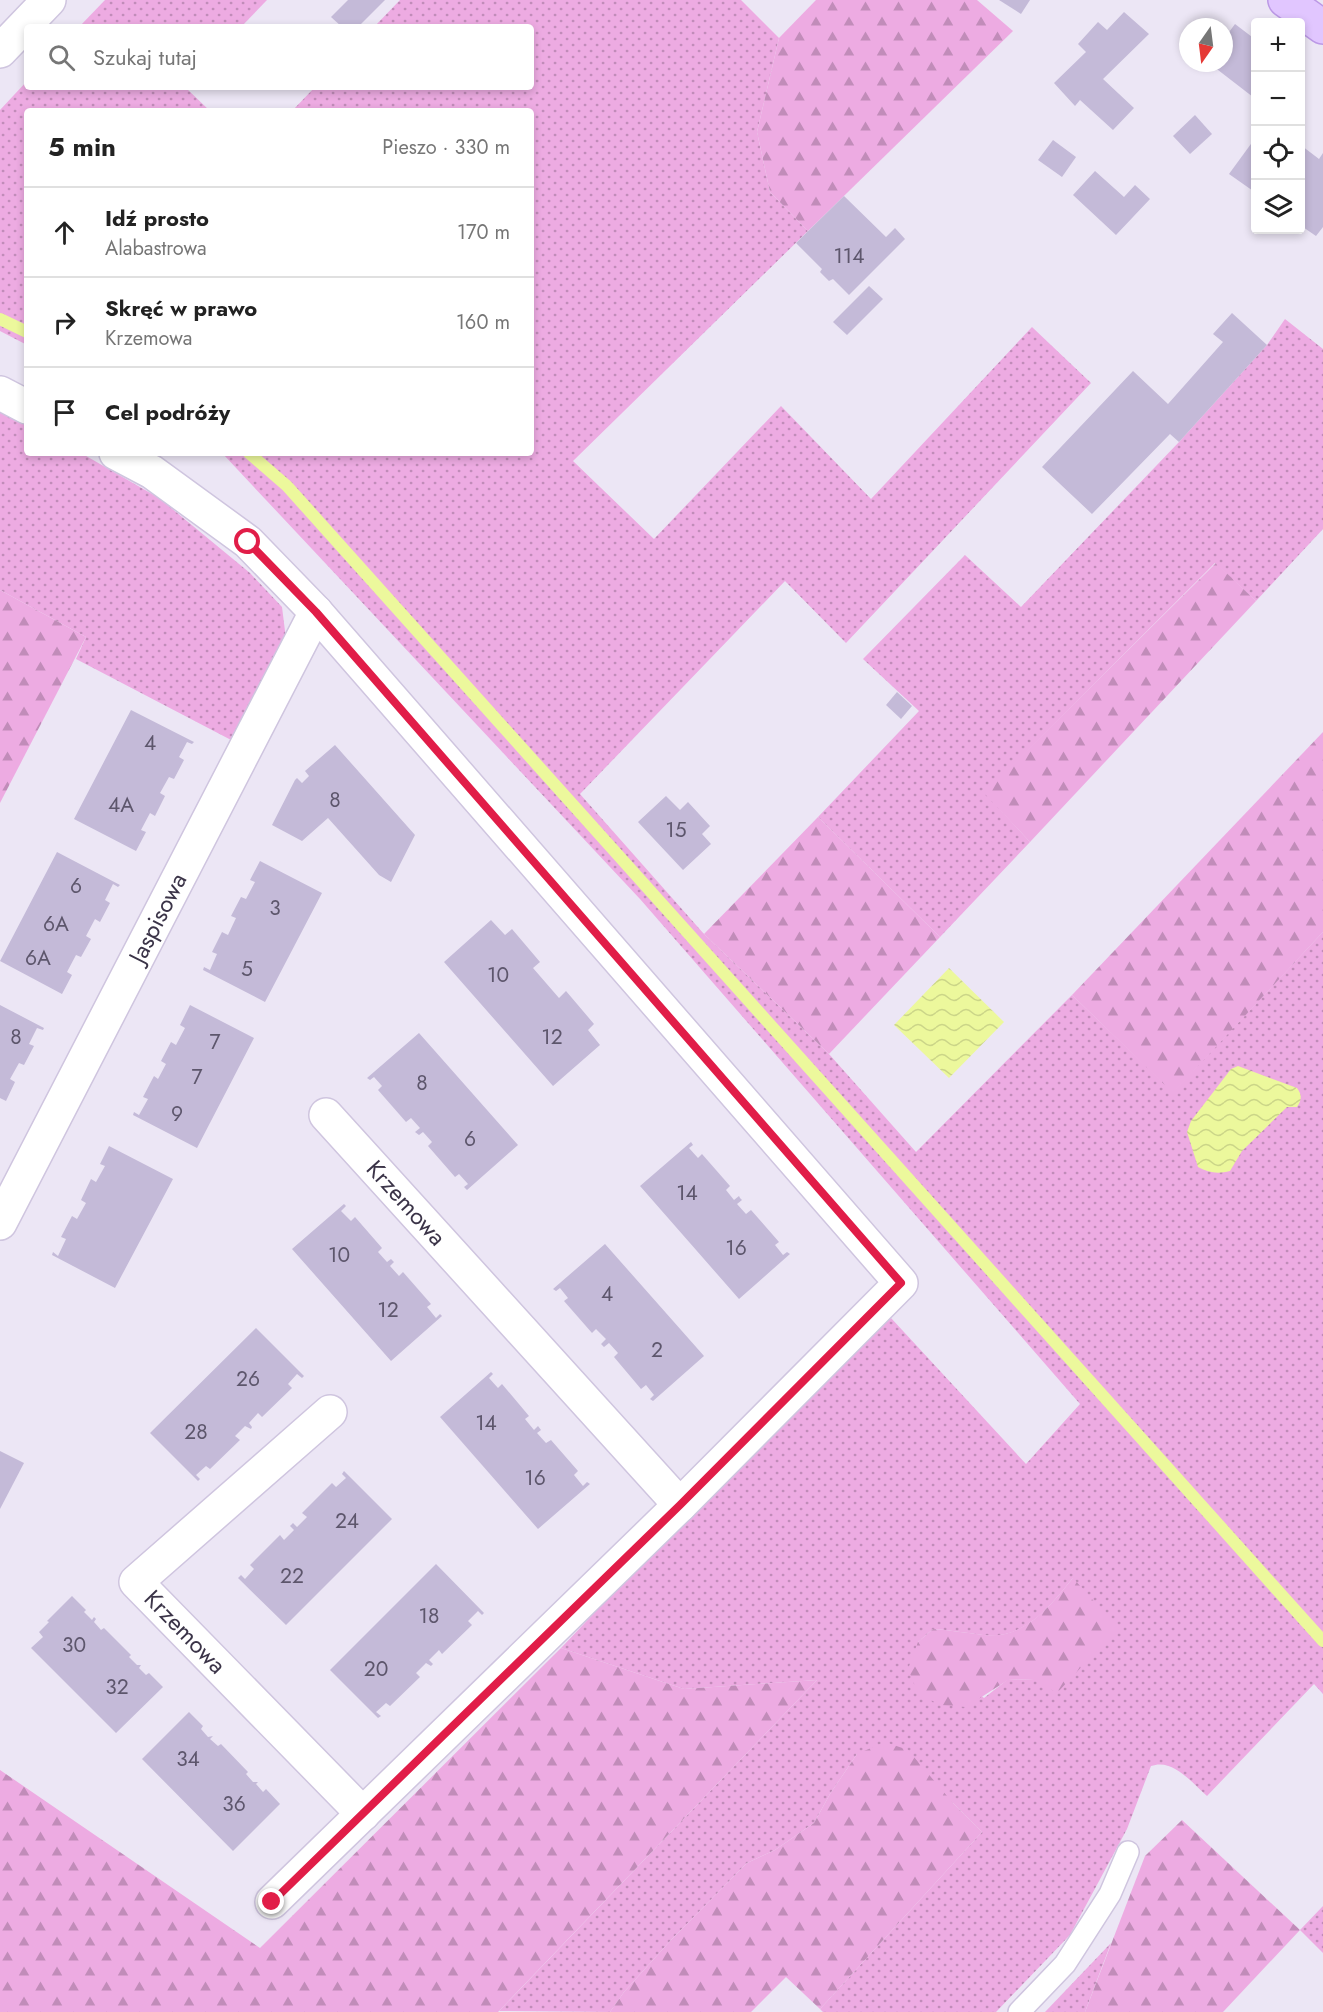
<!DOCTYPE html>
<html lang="pl">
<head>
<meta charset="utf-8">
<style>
  body { margin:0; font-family:Jost,sans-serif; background:#f2f2f2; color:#222 }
  .controls { position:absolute; right:18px; top:18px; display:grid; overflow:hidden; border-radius:6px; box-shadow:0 3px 9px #0003 }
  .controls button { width:54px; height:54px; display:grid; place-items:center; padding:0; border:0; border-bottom:2px solid #e0e0e0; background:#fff; color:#222; font:30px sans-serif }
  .compass { position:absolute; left:1179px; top:18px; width:54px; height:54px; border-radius:50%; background:#fff; box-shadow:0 3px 9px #0003; rotate:194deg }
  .stop { position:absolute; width:18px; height:18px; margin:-14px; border:4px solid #e11d48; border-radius:50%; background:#fff }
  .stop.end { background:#e11d48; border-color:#fff; box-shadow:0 2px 6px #0008 }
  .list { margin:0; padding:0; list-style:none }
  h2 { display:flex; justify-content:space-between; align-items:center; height:78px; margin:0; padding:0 24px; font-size:26px }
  h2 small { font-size:20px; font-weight:400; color:#767676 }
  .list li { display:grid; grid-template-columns:39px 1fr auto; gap:18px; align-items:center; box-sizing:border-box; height:90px; padding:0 24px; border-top:2px solid #e0e0e0 }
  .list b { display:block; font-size:22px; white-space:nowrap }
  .list p { margin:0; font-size:20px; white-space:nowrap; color:#767676 }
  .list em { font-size:20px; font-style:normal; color:#767676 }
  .icon { flex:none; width:33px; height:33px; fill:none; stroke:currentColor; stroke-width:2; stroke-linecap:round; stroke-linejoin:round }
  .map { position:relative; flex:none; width:1323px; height:2012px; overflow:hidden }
  .search { position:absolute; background:#fff; box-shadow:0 3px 9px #0003; left:24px; top:24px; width:510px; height:66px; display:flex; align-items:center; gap:15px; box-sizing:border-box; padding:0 21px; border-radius:6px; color:#767676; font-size:22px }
  .panel { position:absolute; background:#fff; box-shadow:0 3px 9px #0003; left:24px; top:108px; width:510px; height:348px; border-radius:6px }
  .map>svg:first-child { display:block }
  .grass { fill:url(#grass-dots); fill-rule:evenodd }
  .forest { fill:url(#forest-firs) }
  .water { fill:url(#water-waves) }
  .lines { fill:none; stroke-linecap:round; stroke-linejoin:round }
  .stream { stroke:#ecf89c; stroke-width:12 }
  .building { fill:#c4bad8 }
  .lane-casing { stroke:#cfc5df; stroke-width:24 }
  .street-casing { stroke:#cfc5df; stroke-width:36 }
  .secondary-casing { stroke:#bc99e6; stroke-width:36 }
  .lane { stroke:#fff; stroke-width:21 }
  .street { stroke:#fff; stroke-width:33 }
  .secondary { stroke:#e1c6ff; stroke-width:33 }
  .route { stroke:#e11d48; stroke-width:8 }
  .labels { text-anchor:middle; stroke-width:5; stroke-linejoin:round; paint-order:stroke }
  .number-label { font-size:21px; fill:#5d566c }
  .street-label { font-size:24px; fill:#3b3448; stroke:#fff }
</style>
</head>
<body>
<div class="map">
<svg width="1323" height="2012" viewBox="0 0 1323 2012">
  <defs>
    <pattern id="grass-dots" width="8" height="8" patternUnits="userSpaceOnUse" patternTransform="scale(1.5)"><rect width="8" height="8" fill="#edabe2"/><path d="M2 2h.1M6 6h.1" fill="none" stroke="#c18cb9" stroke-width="1.8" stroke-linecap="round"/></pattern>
    <pattern id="forest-firs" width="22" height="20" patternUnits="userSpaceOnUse" patternTransform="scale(1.5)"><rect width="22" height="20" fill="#edabe2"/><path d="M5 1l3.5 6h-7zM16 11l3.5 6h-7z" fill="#c18cb9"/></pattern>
    <pattern id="water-waves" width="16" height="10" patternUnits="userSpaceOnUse" patternTransform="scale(1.5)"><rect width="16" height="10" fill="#ecf89c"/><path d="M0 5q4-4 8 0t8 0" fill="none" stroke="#cbd588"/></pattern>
  </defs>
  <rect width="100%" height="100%" fill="#ece6f5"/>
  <g class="grass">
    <path d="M105 0H267L241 27H79Z"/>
    <path d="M400 0H741L779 38 757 132 770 192 808 231 573 461 654 539 781 406 871 499 1032 327 1091 383 846 643 785 581 580 794 704 934 829 1054 916 1152 1072 995 1173 1092 1323 932V1694L1314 1684 1207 1796C1191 1782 1173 1758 1151 1766L1127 1829 1070 1935 996 2012H823L820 2009 982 1832 953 1803 857 1754 830 1794 814 1823 775 1850 747 1863 672 1939 624 1992 610 2012 499 2011 817 1680 684 1689 561 1648 637 1568 891 1318 1026 1464 1080 1404 640 899 222 453H531V111H292L315 87H531V27H374ZM1073 1578 1034 1679 1007 1680 984 1698 918 1642 933 1629C950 1630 966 1633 983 1635 1025 1640 1049 1607 1073 1578Z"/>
    <path d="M27 81V87H185L210 111H27V345L0 331V110Z"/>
    <path d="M1285 319 1323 349V529L1256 601 1215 563 985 793 1030 842 940 937 818 817 919 711 863 659 965 555 1021 607 1179 442 1267 345Z"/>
    <path d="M0 408 27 422V453H81L159 498 250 573 282 607 286 639 233 741 76 659 86 637 0 590Z"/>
    <path d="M1323 1906V1953L1300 1930Z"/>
    <path d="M1111 1943 1085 2012H1045Z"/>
  </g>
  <g class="forest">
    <path d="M816 0H977L1013 31 808 231 770 192 757 132 779 38Z"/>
    <path d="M1216 563 1256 601 1030 842 984 793Z"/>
    <path d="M0 590 86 637 0 803Z"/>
    <path d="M1323 732V932L1173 1093 1072 995Z"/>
    <path d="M818 817 940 937 829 1054 704 934Z"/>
    <path d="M1073 1578 1118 1628 1057 1693 1034 1679 1008 1680 966 1707 940 1705 918 1693 908 1669 918 1642 933 1629C950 1630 966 1633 984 1635 1025 1639 1049 1607 1073 1578Z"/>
    <path d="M561 1648 684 1689 817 1680 498 2012H0V1770L260 1948Z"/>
    <path d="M885 1742 908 1750 953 1803 982 1832 820 2009 786 1977 751 2012H610L624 1992 672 1939 747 1863 775 1850 814 1823 830 1794 857 1754Z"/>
    <path d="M1182 1820 1300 1930 1223 2012H1085L1145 1856Z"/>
  </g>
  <g class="water">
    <path d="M949 968 1004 1022 949 1078 894 1025Z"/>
    <path d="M1238 1066 1297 1088C1302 1095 1302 1099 1297 1107H1287L1242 1151 1230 1171C1218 1174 1209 1173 1198 1167L1187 1132 1191 1121 1231 1069Z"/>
  </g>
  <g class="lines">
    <g class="stream">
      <path d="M0 319 27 332"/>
      <path d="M249 453 287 486 1323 1641"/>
    </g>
  </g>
  <g class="building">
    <path d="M348 0H385L358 27H342L331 17Z"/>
    <path d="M999 0H1030L1021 14Z"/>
    <path d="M1124 12 1149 34 1103 79 1134 108 1113 130 1080 100 1075 106 1054 83 1086 52 1078 44 1098 22 1107 30Z"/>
    <path d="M1235 24 1256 40V94L1253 97 1209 63H1224V39Z"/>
    <path d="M1195 115 1212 134 1190 154 1173 136Z"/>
    <path d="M1256 137V193L1229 174Z"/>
    <path d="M1053 140 1076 157 1062 177 1038 160Z"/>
    <path d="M1300 140 1304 142 1302 146 1319 159 1323 153V227L1316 236 1300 225Z"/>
    <path d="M1095 171 1124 197 1135 185 1150 199 1116 235 1073 195Z"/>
    <path d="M844 196 886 237 895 228 905 239 849 295 833 279 829 281 820 272 822 269 796 243Z"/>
    <path d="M869 286 883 299 847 335 833 322Z"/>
    <path d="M1232 313 1267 345 1179 442 1170 434 1092 514 1042 467 1133 371 1168 404 1223 342 1213 334Z"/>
    <path d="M897 692 912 706 901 719 886 705Z"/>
    <path d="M131 710 194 742 192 744 187 742 179 757 184 760 174 779 169 777 160 793 165 796 155 816 150 813 141 830 146 832 136 851 74 819Z"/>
    <path d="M335 745 415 835 391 882 379 875 328 818 302 841 272 825 295 780 297 778 302 783 309 776 305 771Z"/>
    <path d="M666 796 680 810 688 802 710 826 702 834 711 844 683 870 638 822Z"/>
    <path d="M57 852 120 885 118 887 113 884 105 900 110 903 100 922 95 919 86 936 91 939 81 957 76 955 67 972 72 975 62 994 0 961Z"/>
    <path d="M260 861 322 893 265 1002 203 970 204 967 210 970 217 954 212 952 222 932 228 935 236 918 231 916 241 897 246 899 255 882 250 880Z"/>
    <path d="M491 920 505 935 512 929 540 962 533 968 559 998 566 991 594 1024 588 1030 600 1045 553 1086 444 962Z"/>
    <path d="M0 1005 44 1028 43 1030 37 1028 29 1044 34 1046 24 1065 19 1063 10 1079 15 1082 6 1101 0 1098Z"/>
    <path d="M190 1005 254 1038 197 1148 133 1115 134 1112 139 1115 148 1099 143 1097 154 1076 158 1079 166 1064 161 1061 171 1042 176 1045 185 1028 180 1025Z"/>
    <path d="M419 1033 518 1145 467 1190 464 1187 468 1184 459 1174 455 1177 428 1146 432 1142 423 1132 419 1135 415 1132 420 1128 411 1118 406 1122 378 1090 382 1086 374 1077 370 1080 367 1078Z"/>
    <path d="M691 1142 693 1145 689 1148 698 1158 702 1154 730 1186 726 1190 734 1200 739 1196 740 1198 742 1200 737 1204 746 1214 751 1210 779 1242 775 1245 783 1255 787 1252 790 1254 739 1299 640 1186Z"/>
    <path d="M109 1146 173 1179 115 1288 52 1255 53 1252 58 1256 66 1239 61 1237 72 1216 77 1219 86 1203 81 1200 91 1179 96 1182 105 1166 100 1164Z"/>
    <path d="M344 1204 346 1206 341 1211 351 1221 355 1217 382 1248 378 1252 387 1262 391 1259 394 1262 390 1266 399 1276 403 1272 431 1304 427 1307 436 1318 440 1314 442 1316 391 1361 292 1249Z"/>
    <path d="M605 1244 704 1356 653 1401 650 1399 654 1395 646 1385 641 1389 614 1357 618 1353 609 1343 604 1347 601 1344 606 1339 596 1329 592 1333 564 1301 568 1298 560 1288 556 1291 553 1289Z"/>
    <path d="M256 1328 304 1376 302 1378 297 1374 288 1384 292 1388 262 1417 258 1413 249 1423 252 1427 251 1429 245 1426 235 1436 240 1440 210 1469 206 1466 196 1475 200 1479 198 1481 150 1433Z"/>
    <path d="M491 1372 493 1374 489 1378 498 1388 502 1384 529 1416 525 1419 534 1430 538 1426 541 1430 537 1433 546 1443 551 1440 578 1471 574 1475 583 1486 587 1482 590 1484 538 1529 440 1417Z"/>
    <path d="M0 1451 24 1463 0 1509Z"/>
    <path d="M344 1471 392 1519 286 1625 238 1578 241 1575 245 1579 254 1569 250 1565 280 1535 284 1540 294 1530 290 1526 293 1523 297 1527 307 1517 302 1513 332 1483 336 1487 346 1478 342 1474Z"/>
    <path d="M436 1564 484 1613 482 1615 478 1611 468 1621 472 1625 442 1654 439 1650 429 1660 433 1664 431 1666 426 1663 416 1673 420 1677 390 1706 386 1703 376 1712 381 1716 378 1718 330 1670Z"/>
    <path d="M72 1596 86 1610 84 1612 92 1620 94 1617 96 1619 94 1622 101 1630 104 1628 131 1655 129 1657 137 1665H141L139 1668 146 1675 149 1673 163 1687 116 1733 31 1648 43 1637 39 1632 49 1622 47 1621Z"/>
    <path d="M189 1712 203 1726 201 1729 208 1737 213 1736 210 1739 218 1746 221 1744 248 1772 246 1774 253 1782H258L256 1784 263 1792 266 1789 280 1804 233 1851 142 1759Z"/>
  </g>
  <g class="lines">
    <g class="lane-casing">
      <path id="lane" d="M1019 2012 1065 1964 1110 1894 1128 1852"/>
    </g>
    <g class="street-casing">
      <g id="street">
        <path d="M0 51 49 0"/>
        <path d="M0 393 27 407"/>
        <path d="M116 453 152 472 248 542 316 612 901 1283 680 1505 272 1902"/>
        <path d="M326 1115 680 1505"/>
        <path d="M0 1223 316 612"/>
        <path d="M330 1412 136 1582 363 1814"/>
      </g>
    </g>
    <g class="secondary-casing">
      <path id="secondary" d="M1285 0 1323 27"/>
    </g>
    <use href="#lane" class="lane"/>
    <use href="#street" class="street"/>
    <use href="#secondary" class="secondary"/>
  </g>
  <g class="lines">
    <path class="route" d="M248 542 316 612 901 1283 680 1505 272 1902"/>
  </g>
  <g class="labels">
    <g class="number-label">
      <text x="849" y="263">114</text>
      <text x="150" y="750">4</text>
      <text x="335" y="807">8</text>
      <text x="121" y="812">4A</text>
      <text x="676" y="837">15</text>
      <text x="76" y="893">6</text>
      <text x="275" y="915">3</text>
      <text x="56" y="931">6A</text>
      <text x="38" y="965">6A</text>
      <text x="247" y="976">5</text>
      <text x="498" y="982">10</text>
      <text x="16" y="1044">8</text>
      <text x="552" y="1044">12</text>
      <text x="215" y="1049">7</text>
      <text x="197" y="1084">7</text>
      <text x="422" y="1090">8</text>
      <text x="177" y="1121">9</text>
      <text x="470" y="1146">6</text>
      <text x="687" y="1200">14</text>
      <text x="736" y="1255">16</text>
      <text x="339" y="1262">10</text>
      <text x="607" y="1301">4</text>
      <text x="388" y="1317">12</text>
      <text x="657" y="1357">2</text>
      <text x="248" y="1386">26</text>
      <text x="486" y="1430">14</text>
      <text x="196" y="1439">28</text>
      <text x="535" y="1485">16</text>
      <text x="347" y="1528">24</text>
      <text x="292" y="1583">22</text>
      <text x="429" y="1623">18</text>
      <text x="74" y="1652">30</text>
      <text x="376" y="1676">20</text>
      <text x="117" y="1694">32</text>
      <text x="188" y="1766">34</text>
      <text x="234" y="1811">36</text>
    </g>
    <g class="street-label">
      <text transform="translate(158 918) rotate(-63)" y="8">Jaspisowa</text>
      <text transform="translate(406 1203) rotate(48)" y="8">Krzemowa</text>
      <text transform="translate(185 1632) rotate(46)" y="8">Krzemowa</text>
    </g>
  </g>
</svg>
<div class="controls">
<button>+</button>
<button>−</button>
<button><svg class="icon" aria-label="locate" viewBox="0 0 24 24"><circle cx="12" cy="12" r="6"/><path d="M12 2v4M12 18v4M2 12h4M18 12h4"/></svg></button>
<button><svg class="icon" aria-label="layers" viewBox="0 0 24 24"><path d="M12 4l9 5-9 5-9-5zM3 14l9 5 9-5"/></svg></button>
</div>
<svg class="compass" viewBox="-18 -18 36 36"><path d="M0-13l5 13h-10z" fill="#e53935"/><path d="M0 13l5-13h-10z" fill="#767676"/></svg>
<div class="stop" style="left:248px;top:542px"></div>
<div class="stop end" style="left:272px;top:1902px"></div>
<div class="search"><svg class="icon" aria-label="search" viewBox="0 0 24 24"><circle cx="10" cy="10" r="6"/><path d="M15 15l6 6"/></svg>Szukaj tutaj</div>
<section class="panel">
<h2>5 min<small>Pieszo · 330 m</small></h2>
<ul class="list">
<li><svg class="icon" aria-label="ahead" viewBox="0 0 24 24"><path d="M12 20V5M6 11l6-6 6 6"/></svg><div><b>Idź prosto</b><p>Alabastrowa</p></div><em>170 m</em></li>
<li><svg class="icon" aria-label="right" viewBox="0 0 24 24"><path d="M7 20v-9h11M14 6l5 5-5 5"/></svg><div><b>Skręć w prawo</b><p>Krzemowa</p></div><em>160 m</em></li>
<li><svg class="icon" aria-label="arrive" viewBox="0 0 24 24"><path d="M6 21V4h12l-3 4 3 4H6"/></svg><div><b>Cel podróży</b></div></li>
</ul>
</section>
</div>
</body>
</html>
